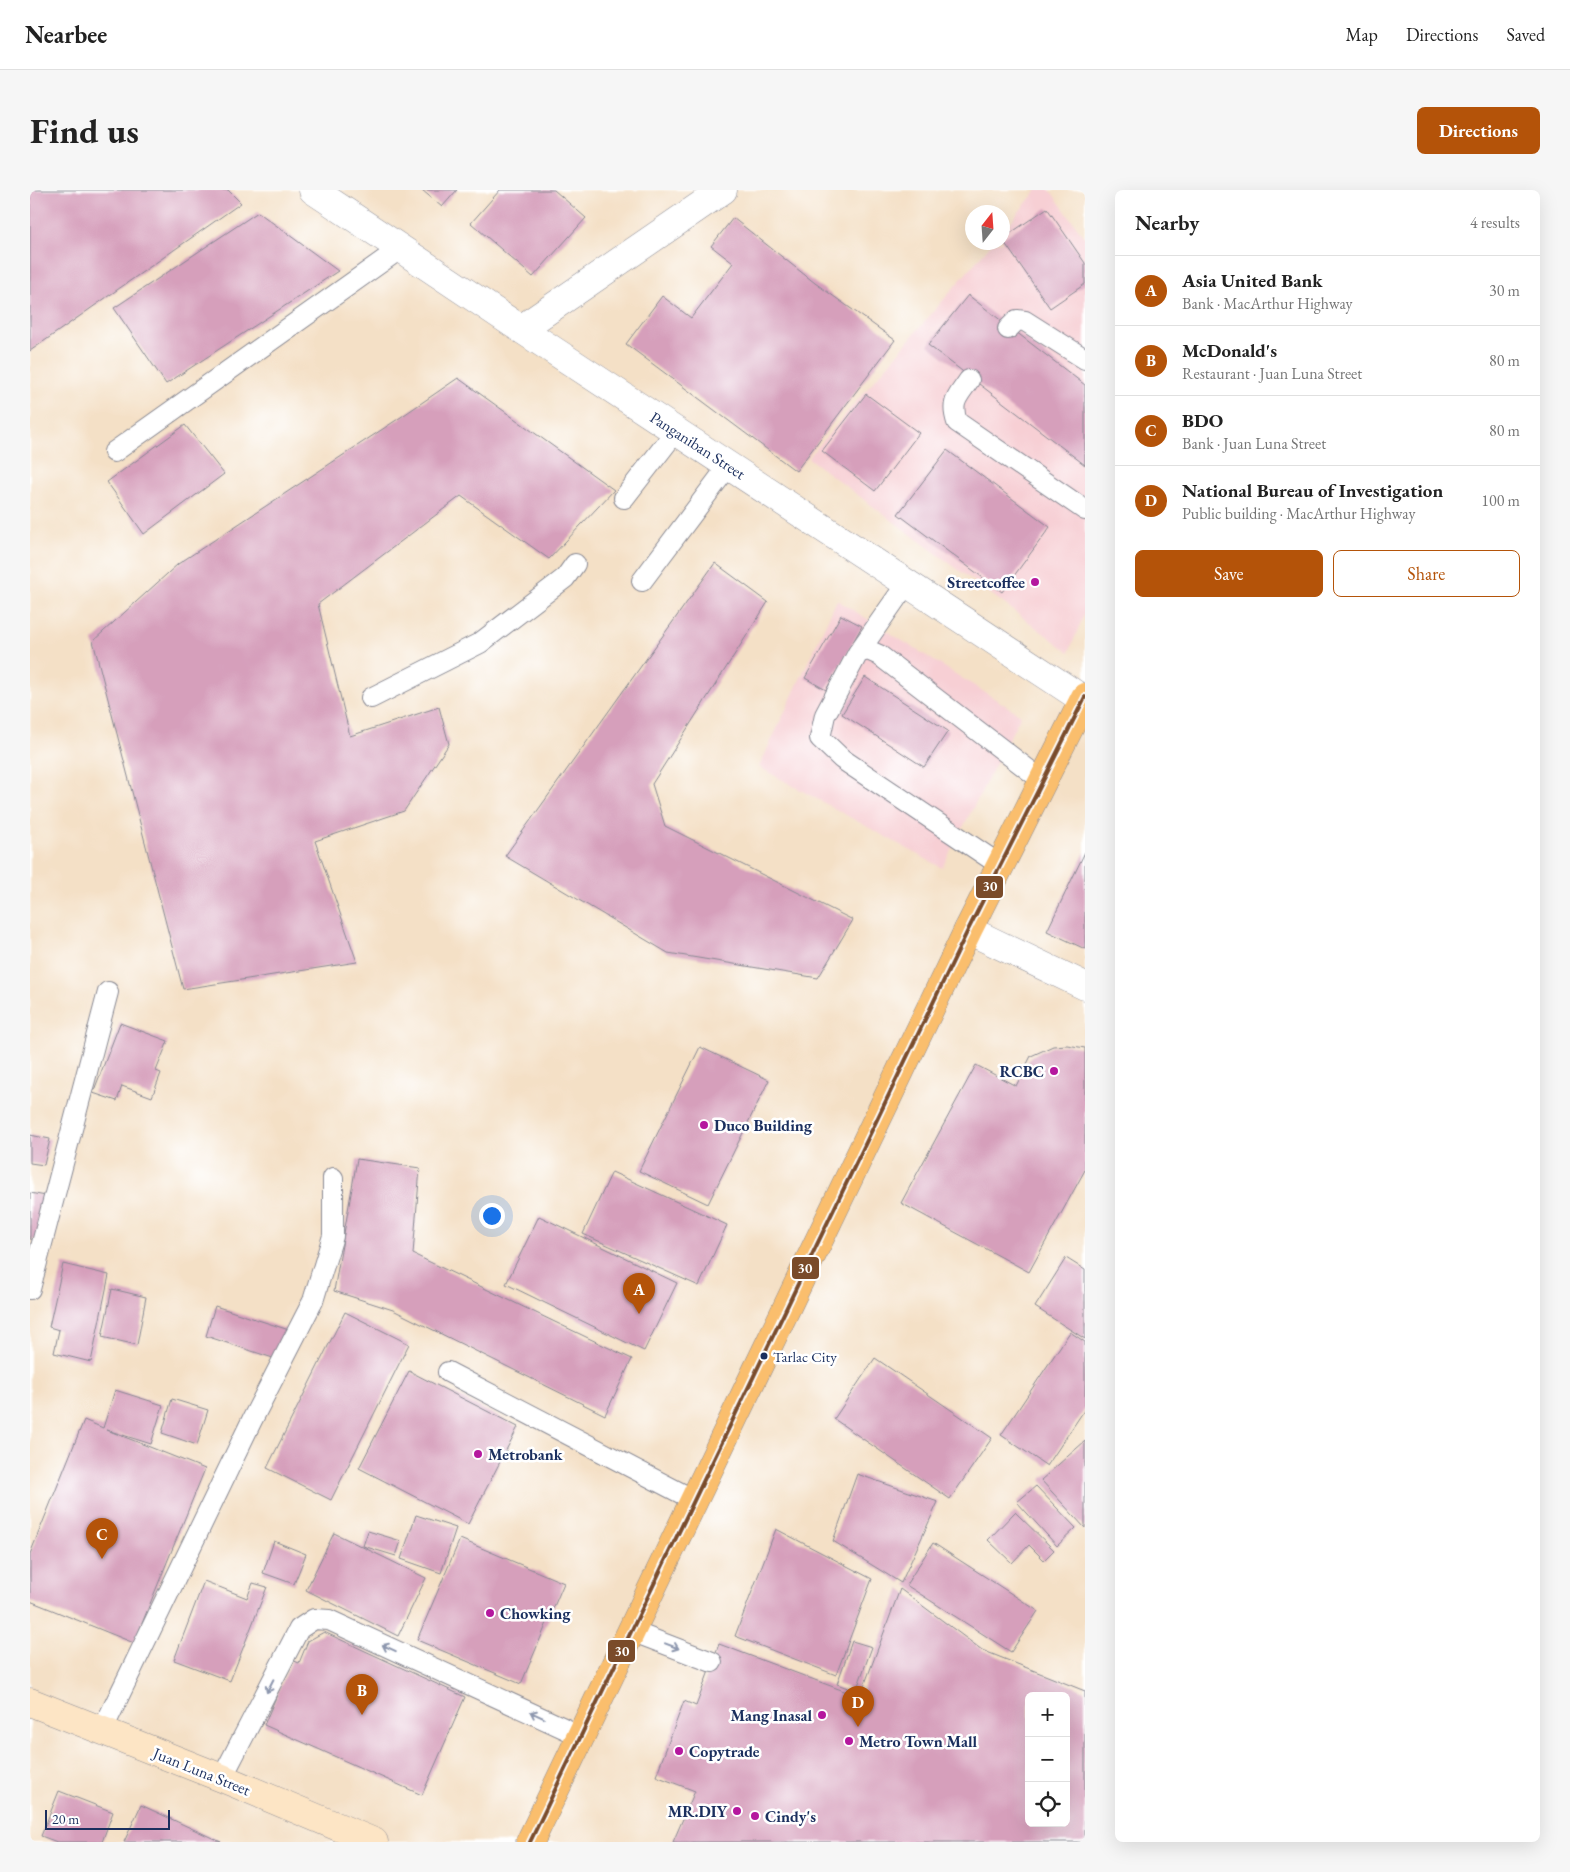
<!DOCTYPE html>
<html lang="en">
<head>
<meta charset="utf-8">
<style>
  body { margin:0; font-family:"EB Garamond",serif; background:#f6f6f6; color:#222 }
  .controls { position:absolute; right:15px; bottom:15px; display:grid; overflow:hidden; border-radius:8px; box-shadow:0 5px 20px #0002 }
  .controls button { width:45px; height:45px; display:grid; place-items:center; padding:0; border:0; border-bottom:1px solid #e0e0e0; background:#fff; color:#222; font:25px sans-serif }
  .compass { position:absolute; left:935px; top:15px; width:45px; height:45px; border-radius:50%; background:#fff; box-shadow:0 5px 20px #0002; rotate:17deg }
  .scale { position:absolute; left:15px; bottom:12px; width:125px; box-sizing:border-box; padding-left:5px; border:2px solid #1b2f5e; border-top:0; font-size:14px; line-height:18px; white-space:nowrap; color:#1b2f5e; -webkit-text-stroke:4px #fff; paint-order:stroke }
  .you { position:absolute; left:461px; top:1025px; width:18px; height:18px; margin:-12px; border:4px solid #fff; border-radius:50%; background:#1a73e8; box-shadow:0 0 0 8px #1a73e833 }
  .badge { display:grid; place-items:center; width:32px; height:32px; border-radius:50%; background:#b45309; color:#fff; font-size:16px; font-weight:700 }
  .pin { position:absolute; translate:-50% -41px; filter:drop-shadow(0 1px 2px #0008) }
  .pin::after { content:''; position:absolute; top:26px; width:18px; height:15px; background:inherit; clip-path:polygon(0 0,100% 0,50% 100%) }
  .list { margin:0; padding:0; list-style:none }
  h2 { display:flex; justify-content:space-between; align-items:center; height:65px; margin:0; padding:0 20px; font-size:21px }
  h2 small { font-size:16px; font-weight:400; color:#767676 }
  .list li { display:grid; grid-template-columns:32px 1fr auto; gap:15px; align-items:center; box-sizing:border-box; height:70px; padding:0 20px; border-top:1px solid #e0e0e0 }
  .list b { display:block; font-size:19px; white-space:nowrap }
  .list p { margin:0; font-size:16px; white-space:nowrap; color:#767676 }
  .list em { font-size:16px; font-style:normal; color:#767676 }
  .actions { display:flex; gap:10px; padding:15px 20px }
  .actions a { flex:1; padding:11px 0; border:1px solid #b45309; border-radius:8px; text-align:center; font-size:18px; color:#b45309 }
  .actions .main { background:#b45309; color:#fff }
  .icon { flex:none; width:28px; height:28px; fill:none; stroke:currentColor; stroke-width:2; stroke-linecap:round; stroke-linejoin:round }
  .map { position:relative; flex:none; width:1055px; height:1652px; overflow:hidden; border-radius:8px }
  header { display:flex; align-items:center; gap:30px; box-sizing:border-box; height:70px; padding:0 25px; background:#fff; border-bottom:1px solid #e0e0e0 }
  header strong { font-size:24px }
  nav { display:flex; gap:28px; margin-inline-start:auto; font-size:18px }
  .intro { display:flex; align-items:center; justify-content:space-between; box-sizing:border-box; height:120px; padding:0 30px }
  h1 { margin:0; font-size:35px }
  .button { padding:12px 22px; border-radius:8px; background:#b45309; color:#fff; font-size:18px; font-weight:700 }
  main { display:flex; gap:30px; padding:0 30px }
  aside { flex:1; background:#fff; border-radius:8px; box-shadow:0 5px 20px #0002 }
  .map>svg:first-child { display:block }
  .built { fill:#f7cfd4 }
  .building { fill:#d69fbb; fill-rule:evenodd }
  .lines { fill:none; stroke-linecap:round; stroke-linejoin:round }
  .service-casing { stroke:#888892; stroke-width:22 }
  .minor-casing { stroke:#888892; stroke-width:29 }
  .tertiary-casing { stroke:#888892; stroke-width:29 }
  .secondary-casing { stroke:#888892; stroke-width:29 }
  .trunk-casing { stroke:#888892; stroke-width:29 }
  .service { stroke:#fff; stroke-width:20 }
  .minor { stroke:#fff; stroke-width:28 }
  .tertiary { stroke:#fff; stroke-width:28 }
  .secondary { stroke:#fde5c5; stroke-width:28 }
  .trunk { stroke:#fabe6d; stroke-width:28 }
  .bus-1-casing { stroke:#fff; stroke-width:8 }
  .bus-1 { stroke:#7a4b2a; stroke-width:4 }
  .oneway { stroke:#8d97ae }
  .poi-dot { fill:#b5179e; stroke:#fff; stroke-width:2 }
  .bus-dot { fill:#1b2f5e; stroke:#fff; stroke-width:2 }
  .labels { text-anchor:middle; stroke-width:5; stroke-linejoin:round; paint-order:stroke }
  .bus-label { font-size:15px; fill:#1b2f5e; stroke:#fff; text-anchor:start }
  .street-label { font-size:16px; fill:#1b2f5e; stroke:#fff }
  .poi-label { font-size:16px; font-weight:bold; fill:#1b2f5e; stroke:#fff; text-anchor:start }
  .line-badge { stroke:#fff; stroke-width:2 }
  .badge-label { font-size:14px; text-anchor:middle; font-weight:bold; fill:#fff }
</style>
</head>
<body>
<header>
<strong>Nearbee</strong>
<nav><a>Map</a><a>Directions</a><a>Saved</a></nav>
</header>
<div class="intro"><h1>Find us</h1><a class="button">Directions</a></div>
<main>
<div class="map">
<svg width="1055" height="1652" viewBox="0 0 1055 1652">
  <rect width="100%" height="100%" fill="#fff"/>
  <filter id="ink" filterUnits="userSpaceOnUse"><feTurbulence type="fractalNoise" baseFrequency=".02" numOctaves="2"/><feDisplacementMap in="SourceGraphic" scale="10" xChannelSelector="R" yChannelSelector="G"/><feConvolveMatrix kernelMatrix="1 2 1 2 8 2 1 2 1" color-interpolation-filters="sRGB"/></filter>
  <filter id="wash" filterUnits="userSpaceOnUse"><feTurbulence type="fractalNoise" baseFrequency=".0096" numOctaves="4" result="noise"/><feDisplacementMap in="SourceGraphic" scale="20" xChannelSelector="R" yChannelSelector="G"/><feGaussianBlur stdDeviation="1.12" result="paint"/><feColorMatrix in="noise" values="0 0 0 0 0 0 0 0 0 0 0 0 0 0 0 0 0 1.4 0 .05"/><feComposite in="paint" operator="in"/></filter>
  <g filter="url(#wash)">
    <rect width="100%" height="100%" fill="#f4e0c6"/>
    <g class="built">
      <path d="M1007 0H1020L1055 48V422L1039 462 778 268 962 53 972 52 973 41Z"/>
      <path d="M807 410 991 525 912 678 729 577Z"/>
    </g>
    <g id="blocks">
      <g class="building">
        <path d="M0 0H198L211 13 0 161Z"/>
        <path d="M392 0H427L412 17Z"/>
        <path d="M470 0H524L556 28 503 87 441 33Z"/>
        <path d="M1017 18 1055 73V94L1020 118 972 49Z"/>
        <path d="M228 22 308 81 136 194 84 118Z"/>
        <path d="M703 28 785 93 865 150 766 281 596 154 632 106 661 128 703 73 681 56Z"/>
        <path d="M938 105 1055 195V275L898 155Z"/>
        <path d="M428 188 584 300 519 369 431 306 288 414 320 546 409 517 419 554 374 621 285 651 327 772 153 799 63 451 148 374 371 227Z"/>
        <path d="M836 204 889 243 845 301 792 261Z"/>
        <path d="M155 235 194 284 114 344 77 292Z"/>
        <path d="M917 260 1020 337 972 402 868 324Z"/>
        <path d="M685 373 738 412 622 594 635 636 823 730 788 788 638 763 475 666Z"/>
        <path d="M811 425 832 436 796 500 775 488Z"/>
        <path d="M835 487 918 541 894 577 812 524Z"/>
        <path d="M1055 662V759L1017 741Z"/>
        <path d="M90 833 138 851 126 881 131 883 122 907 92 896 87 911 63 903Z"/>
        <path d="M1037 855 1055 858V980L999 1082 871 1013 946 875 986 896 1001 866 1023 856Z"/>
        <path d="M670 857 739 890 678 1014 609 981Z"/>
        <path d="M0 945 20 949 14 975 0 973Z"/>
        <path d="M327 969 390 978 383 1064 602 1169 575 1225 363 1120 304 1101Z"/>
        <path d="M582 982 697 1035 669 1096 553 1044Z"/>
        <path d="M0 1003 16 1006 7 1050 0 1049Z"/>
        <path d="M509 1026 647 1093 614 1161 476 1094Z"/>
        <path d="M1036 1068 1055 1080V1149L1005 1117Z"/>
        <path d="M33 1074 79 1085 61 1172 24 1163 29 1140 19 1137Z"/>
        <path d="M82 1099 116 1107 107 1155 72 1147Z"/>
        <path d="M185 1116 259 1140 249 1170 176 1146Z"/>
        <path d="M315 1122 379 1154 301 1310 237 1278Z"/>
        <path d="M1040 1142 1055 1152V1219L1017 1276 971 1245Z"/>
        <path d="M845 1168 962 1248 920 1309 804 1229Z"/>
        <path d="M379 1181 488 1237 438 1334 329 1278Z"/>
        <path d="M85 1200 133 1215 121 1254 77 1240 175 1279 104 1453 0 1411V1364L54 1230 73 1238Z"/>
        <path d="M142 1209 178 1220 167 1255 132 1243Z"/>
        <path d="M1055 1251V1338L1011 1290Z"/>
        <path d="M827 1284 908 1312 871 1393 803 1351Z"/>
        <path d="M1006 1296 1046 1338 1027 1356 987 1312Z"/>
        <path d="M985 1322 1024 1360 1014 1370 999 1355 982 1373 958 1350Z"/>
        <path d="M386 1325 426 1338 411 1383 371 1369Z"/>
        <path d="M746 1339 842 1389 806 1485 705 1446Z"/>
        <path d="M338 1341 371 1351 366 1366 333 1356Z"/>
        <path d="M304 1343 396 1388 368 1446 276 1400Z"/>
        <path d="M430 1349 534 1393 491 1494 387 1450Z"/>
        <path d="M244 1351 276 1364 264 1394 233 1383Z"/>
        <path d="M903 1353 1008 1421 981 1462 876 1395Z"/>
        <path d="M174 1391 217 1408 223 1393 237 1397 200 1491 144 1470Z"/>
        <path d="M870 1399 952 1460 1055 1501V1652H643L665 1601 626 1586 654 1511 666 1516 689 1454 830 1507ZM999 1506H1036V1633H999Z"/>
        <path d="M294 1442 435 1507 392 1605 234 1535 262 1470 269 1473 278 1451Z"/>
        <path d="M822 1451 842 1457 826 1501 807 1494Z"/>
        <path d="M29 1601 83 1622 72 1652H27L11 1646Z"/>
        <path d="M111 1615 191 1652H94Z"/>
      </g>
    </g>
  </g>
  <g filter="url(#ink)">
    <use href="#blocks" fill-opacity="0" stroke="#888892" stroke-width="1"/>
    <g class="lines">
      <g class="service-casing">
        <g id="service">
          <path d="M978 139 987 130 995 131 1055 169"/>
          <path d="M939 190C928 207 920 211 927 232L1055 320"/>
          <path d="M84 262 371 58"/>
          <path d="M594 308 646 241"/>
          <path d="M612 391 699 275"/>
          <path d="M828 463 877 393"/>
          <path d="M341 508 450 453 535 388 545 374"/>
          <path d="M970 675 812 569 790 548 795 525 828 463 838 460 849 465 1013 591"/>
          <path d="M0 1099 78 802"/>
          <path d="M418 1182 664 1310"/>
          <path d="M601 1441 682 1472"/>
          <path d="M72 1541 222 1230 283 1111 303 1046V988"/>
          <path d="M192 1588 269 1439 284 1429 299 1430 551 1546"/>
        </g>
      </g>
      <g class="minor-casing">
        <g id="minor">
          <path d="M491 139 693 0"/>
          <path d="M938 740 1055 796"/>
        </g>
      </g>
      <g class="tertiary-casing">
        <path id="tertiary" d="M283 0 491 139 1054 510"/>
      </g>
      <g class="secondary-casing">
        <path id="secondary" d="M0 1512 192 1588 344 1652"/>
      </g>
      <g class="trunk-casing">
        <path id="trunk" d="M500 1652 938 740 1055 507"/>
      </g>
      <use href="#service" class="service"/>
      <use href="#minor" class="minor"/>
      <use href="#tertiary" class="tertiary"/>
      <use href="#secondary" class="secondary"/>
      <use href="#trunk" class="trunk"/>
      <g class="bus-1-casing">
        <path id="bus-1" d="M500 1652 938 740 1055 507"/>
      </g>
      <use href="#bus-1" class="bus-1"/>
    </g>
    <defs><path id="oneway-shaft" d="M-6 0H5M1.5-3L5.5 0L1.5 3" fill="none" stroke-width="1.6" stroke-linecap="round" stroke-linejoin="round" transform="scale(1.25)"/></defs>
    <g class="oneway">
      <use href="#oneway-shaft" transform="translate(642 1456) rotate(21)"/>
      <use href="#oneway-shaft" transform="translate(359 1458) rotate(-155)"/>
      <use href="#oneway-shaft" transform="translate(240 1496) rotate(117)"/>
      <use href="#oneway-shaft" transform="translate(507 1525) rotate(-155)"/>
    </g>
  </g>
  <g class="poi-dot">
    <circle cx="1005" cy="392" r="5"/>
    <circle cx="1024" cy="881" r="5"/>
    <circle cx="674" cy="935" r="5"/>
    <circle cx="448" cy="1264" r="5"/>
    <circle cx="460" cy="1423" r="5"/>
    <circle cx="792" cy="1525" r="5"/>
    <circle cx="819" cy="1551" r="5"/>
    <circle cx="649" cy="1561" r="5"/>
    <circle cx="707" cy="1621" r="5"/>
    <circle cx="725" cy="1626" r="5"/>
  </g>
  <circle class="bus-dot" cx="734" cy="1166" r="4.5"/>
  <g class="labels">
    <g class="bus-label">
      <text x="743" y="1172">Tarlac City</text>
    </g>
    <g class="street-label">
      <text transform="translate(668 255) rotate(33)" y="6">Panganiban Street</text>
      <text transform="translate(172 1581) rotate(22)" y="6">Juan Luna Street</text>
    </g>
    <g class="poi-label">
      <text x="995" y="398" text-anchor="end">Streetcoffee</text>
      <text x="1014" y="887" text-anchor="end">RCBC</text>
      <text x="684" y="941">Duco Building</text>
      <text x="458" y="1270">Metrobank</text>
      <text x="470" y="1429">Chowking</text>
      <text x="782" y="1531" text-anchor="end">Mang Inasal</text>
      <text x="829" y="1557">Metro Town Mall</text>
      <text x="659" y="1567">Copytrade</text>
      <text x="697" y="1627" text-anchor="end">MR.DIY</text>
      <text x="735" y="1632">Cindy's</text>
    </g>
  </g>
  <g class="line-badge">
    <rect x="945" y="685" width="29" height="24" rx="5" fill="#7a4b2a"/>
    <rect x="761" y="1066" width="29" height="24" rx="5" fill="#7a4b2a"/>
    <rect x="577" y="1449" width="29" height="24" rx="5" fill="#7a4b2a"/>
  </g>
  <g class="badge-label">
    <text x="960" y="701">30</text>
    <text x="775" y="1083">30</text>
    <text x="592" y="1466">30</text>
  </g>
</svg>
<div class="controls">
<button>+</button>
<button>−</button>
<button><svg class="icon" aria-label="locate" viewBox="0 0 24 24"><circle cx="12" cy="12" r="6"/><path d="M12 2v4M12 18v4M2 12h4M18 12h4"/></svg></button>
</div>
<svg class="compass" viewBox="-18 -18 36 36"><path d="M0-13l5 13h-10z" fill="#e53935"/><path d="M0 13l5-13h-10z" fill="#767676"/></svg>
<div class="scale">20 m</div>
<div class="you"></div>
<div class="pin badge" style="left:609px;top:1124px">A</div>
<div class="pin badge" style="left:332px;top:1525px">B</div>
<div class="pin badge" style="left:72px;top:1369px">C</div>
<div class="pin badge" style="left:828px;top:1537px">D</div>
</div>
<aside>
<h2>Nearby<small>4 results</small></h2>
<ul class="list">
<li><span class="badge">A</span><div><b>Asia United Bank</b><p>Bank · MacArthur Highway</p></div><em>30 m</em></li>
<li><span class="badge">B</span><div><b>McDonald's</b><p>Restaurant · Juan Luna Street</p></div><em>80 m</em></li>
<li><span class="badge">C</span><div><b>BDO</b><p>Bank · Juan Luna Street</p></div><em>80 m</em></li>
<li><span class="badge">D</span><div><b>National Bureau of Investigation</b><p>Public building · MacArthur Highway</p></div><em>100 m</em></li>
</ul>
<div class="actions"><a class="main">Save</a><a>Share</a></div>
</aside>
</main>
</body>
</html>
